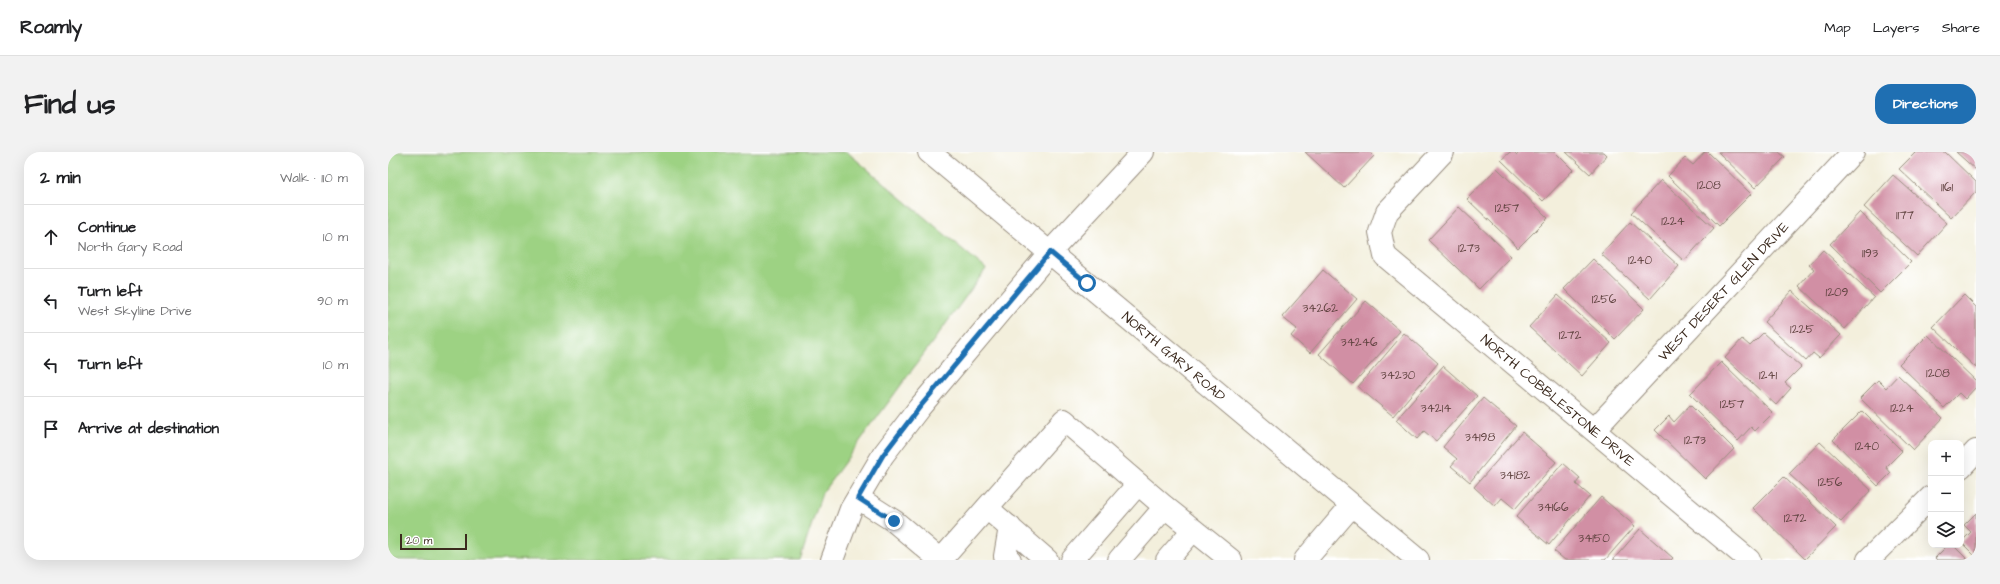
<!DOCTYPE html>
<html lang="en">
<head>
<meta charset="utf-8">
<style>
  body { margin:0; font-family:"Architects Daughter",sans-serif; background:#f2f2f2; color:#202124 }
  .controls { position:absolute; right:12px; bottom:12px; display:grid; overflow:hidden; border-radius:8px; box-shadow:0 4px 16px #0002 }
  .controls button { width:36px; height:36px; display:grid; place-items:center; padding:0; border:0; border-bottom:1px solid #e0e0e0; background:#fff; color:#202124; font:20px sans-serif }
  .scale { position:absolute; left:12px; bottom:10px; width:67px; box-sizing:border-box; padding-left:4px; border:2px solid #3b2a1e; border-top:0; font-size:11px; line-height:14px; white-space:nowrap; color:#3b2a1e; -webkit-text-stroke:3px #fff; paint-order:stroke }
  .stop { position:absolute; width:12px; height:12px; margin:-9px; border:3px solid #1f6fb2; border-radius:50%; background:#fff }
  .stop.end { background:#1f6fb2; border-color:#fff; box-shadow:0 1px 4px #0008 }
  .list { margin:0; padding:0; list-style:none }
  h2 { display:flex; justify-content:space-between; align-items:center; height:52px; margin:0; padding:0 16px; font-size:17px }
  h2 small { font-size:13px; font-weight:400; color:#757577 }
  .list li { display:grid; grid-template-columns:26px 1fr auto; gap:12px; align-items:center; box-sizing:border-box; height:64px; padding:0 16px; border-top:1px solid #e0e0e0 }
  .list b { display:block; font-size:15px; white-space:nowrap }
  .list p { margin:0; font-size:13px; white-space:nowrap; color:#757577 }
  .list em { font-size:13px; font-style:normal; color:#757577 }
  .icon { flex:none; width:22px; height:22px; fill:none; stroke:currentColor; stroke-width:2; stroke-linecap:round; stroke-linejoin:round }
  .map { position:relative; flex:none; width:1588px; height:408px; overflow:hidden; border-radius:16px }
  header { display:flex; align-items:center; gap:24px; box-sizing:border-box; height:56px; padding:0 20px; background:#fff; border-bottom:1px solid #e0e0e0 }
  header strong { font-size:19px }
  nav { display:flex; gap:22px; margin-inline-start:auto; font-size:14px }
  .intro { display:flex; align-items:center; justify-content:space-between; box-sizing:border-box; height:96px; padding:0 24px }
  h1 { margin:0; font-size:28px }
  .button { padding:10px 18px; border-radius:16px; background:#1f6fb2; color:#fff; font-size:14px; font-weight:700 }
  main { display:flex; gap:24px; padding:0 24px }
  aside { flex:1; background:#fff; border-radius:16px; box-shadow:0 4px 16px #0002 }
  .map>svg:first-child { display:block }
  .green { fill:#9dd283; stroke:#6c7e50 }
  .building { fill:#d18fa4 }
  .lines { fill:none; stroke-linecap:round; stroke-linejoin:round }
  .minor-casing { stroke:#978c7d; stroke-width:24 }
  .major-casing { stroke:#978c7d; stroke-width:24 }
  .minor { stroke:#fff; stroke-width:22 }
  .major { stroke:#fff; stroke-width:22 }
  .route { stroke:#1f6fb2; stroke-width:5 }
  .labels { text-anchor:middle; stroke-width:3.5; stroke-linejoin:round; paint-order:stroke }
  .number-label { font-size:12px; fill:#604340 }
  .street-label { font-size:14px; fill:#3b2a1e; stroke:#fff }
</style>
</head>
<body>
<header>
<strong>Roamly</strong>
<nav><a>Map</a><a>Layers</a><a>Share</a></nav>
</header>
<div class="intro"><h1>Find us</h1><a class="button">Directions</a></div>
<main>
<aside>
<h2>2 min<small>Walk · 110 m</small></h2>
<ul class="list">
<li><svg class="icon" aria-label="ahead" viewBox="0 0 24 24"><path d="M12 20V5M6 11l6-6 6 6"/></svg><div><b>Continue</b><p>North Gary Road</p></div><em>10 m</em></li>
<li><svg class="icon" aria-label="left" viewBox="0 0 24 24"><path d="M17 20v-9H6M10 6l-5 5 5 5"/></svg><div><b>Turn left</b><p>West Skyline Drive</p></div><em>90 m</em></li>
<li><svg class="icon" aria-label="left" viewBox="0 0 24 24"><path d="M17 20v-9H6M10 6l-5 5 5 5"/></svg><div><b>Turn left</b></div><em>10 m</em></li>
<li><svg class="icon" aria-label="arrive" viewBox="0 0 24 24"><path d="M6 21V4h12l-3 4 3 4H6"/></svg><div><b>Arrive at destination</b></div></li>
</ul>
</aside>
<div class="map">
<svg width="1588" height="408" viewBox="0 0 1588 408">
  <rect width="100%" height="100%" fill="#fff"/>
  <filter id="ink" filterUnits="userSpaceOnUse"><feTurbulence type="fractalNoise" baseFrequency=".025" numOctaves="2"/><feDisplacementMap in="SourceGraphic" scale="8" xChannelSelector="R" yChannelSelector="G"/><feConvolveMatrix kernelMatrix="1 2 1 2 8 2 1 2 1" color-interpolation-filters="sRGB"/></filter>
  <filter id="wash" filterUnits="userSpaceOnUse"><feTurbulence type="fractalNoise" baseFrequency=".012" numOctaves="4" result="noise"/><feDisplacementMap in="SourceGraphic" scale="16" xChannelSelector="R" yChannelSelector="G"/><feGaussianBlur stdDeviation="0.9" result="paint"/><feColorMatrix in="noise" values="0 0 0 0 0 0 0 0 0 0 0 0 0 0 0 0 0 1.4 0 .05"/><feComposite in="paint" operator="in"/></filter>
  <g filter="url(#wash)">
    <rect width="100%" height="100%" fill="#f3efdc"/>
    <path class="green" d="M0 0H459L598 117 434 341 412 408H0Z"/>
    <g id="blocks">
      <g class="building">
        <path d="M917 0H982L986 4 956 36Z"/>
        <path d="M1122 0H1126L1129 3 1132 0H1167L1185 18 1155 49 1113 8Z"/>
        <path d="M1178 0H1216L1219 3 1202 22Z"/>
        <path d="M1317 0H1320L1363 42 1331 74 1280 24 1297 6 1305 13Z"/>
        <path d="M1330 0H1391L1397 5 1367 36Z"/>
        <path d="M1528 0H1557L1588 30V40L1563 66 1511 17Z"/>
        <path d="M1568 0H1588V18Z"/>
        <path d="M1109 16 1160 66 1130 96 1079 47Z"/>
        <path d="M1505 23 1559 71 1529 104 1476 55Z"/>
        <path d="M1273 28 1326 76 1296 109 1243 61Z"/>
        <path d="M1071 55 1123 104 1091 137 1040 88Z"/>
        <path d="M1472 60 1523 110 1492 141 1442 92Z"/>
        <path d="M1242 70 1291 114 1262 147 1213 102Z"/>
        <path d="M1435 98 1486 145 1457 177 1411 134 1426 117 1421 113Z"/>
        <path d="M1205 107 1256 157 1227 187 1176 137Z"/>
        <path d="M935 118 969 147 922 201 903 184 909 177 894 165Z"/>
        <path d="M1404 139 1453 183 1431 206 1425 201 1418 209 1376 170Z"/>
        <path d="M1170 143 1223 191 1194 224 1141 175Z"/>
        <path d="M1576 143 1588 155V216L1545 175Z"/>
        <path d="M978 149 1012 179 965 232 931 202Z"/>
        <path d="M1016 181 1050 211 1005 264 970 235Z"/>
        <path d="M1375 181 1413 215 1397 231 1403 236 1388 253 1337 206 1354 187 1362 194Z"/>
        <path d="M1540 183 1588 229V235L1577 247 1571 241 1556 256 1511 212Z"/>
        <path d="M1333 210 1385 261 1367 279 1363 275 1350 289 1302 242Z"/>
        <path d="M1055 214 1089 244 1048 289 1036 279 1029 287 1008 268Z"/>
        <path d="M1510 223 1555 266 1525 298 1472 246 1490 228 1498 236Z"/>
        <path d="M1095 246 1128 274 1082 330 1063 314 1069 307 1055 295Z"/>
        <path d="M1302 253 1346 297 1317 327 1267 278 1281 264 1286 270Z"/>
        <path d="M1474 259 1514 299 1498 315 1503 321 1490 334 1445 288Z"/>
        <path d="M1134 280 1168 310 1127 357 1114 346 1107 354 1086 335Z"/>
        <path d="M1432 290 1483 338 1453 370 1401 322Z"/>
        <path d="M1175 311 1192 326 1188 332 1202 344 1161 393 1128 365Z"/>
        <path d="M1396 325 1448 375 1417 407 1365 356Z"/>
        <path d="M1213 345 1247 374 1217 408H1177L1166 399Z"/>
        <path d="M1588 361V405L1573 390 1583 380 1576 373Z"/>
        <path d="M1252 377 1285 406 1283 408H1225Z"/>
        <path d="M1560 393H1565L1580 408H1549L1547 406Z"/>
      </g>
    </g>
  </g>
  <g filter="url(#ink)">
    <use href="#blocks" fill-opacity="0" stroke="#978c7d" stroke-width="1"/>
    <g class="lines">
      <g class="minor-casing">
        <g id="minor">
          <path d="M1055 0 999 60 992 80 997 104 1361 408"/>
          <path d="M1206 278 1465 0"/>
          <path d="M1573 315 1588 299"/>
          <path d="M470 346 506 369 552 408"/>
          <path d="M777 355 843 408"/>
          <path d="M599 356 659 408"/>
          <path d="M444 408 463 357 495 303 531 256 662 100 755 0"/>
          <path d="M553 408 676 268 777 355 731 408"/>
          <path d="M622 408 617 404 622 375"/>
          <path d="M684 408 750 332"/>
          <path d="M779 408 805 378"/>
          <path d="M917 408 964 353"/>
          <path d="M1480 408 1543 345"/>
        </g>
      </g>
      <g class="major-casing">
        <path id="major" d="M541 0 1030 408"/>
      </g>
      <use href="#minor" class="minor"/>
      <use href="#major" class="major"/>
    </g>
  </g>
  <g class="lines" filter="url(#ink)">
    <path class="route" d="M506 369 470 346 495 303 531 256 662 100 699 131"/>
  </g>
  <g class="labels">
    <g class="number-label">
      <text x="1321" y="37">1208</text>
      <text x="1559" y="39">1161</text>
      <text x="1119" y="60">1257</text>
      <text x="1517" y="67">1177</text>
      <text x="1285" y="73">1224</text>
      <text x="1081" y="100">1273</text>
      <text x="1482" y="105">1193</text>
      <text x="1252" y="112">1240</text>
      <text x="1449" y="144">1209</text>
      <text x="1216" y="151">1256</text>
      <text x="932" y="160">34262</text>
      <text x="1414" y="181">1225</text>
      <text x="1182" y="187">1272</text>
      <text x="971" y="194">34246</text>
      <text x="1550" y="225">1208</text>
      <text x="1010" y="227">34230</text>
      <text x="1380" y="227">1241</text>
      <text x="1344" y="256">1257</text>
      <text x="1048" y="260">34214</text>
      <text x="1514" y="260">1224</text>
      <text x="1092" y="289">34198</text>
      <text x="1307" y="292">1273</text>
      <text x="1479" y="298">1240</text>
      <text x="1127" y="327">34182</text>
      <text x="1442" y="334">1256</text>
      <text x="1165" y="359">34166</text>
      <text x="1407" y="370">1272</text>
      <text x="1206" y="390">34150</text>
    </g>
    <g class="street-label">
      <text transform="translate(1335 139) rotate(-47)" y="5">WEST DESERT GLEN DRIVE</text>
      <text transform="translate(786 204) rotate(40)" y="5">NORTH GARY ROAD</text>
      <text transform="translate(1170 248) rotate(40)" y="5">NORTH COBBLESTONE DRIVE</text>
    </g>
  </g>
</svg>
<div class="controls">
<button>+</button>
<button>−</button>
<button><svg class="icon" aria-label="layers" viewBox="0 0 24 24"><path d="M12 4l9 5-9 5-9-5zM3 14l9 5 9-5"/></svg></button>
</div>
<div class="scale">20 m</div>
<div class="stop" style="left:699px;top:131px"></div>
<div class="stop end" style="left:506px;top:369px"></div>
</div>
</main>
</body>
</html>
